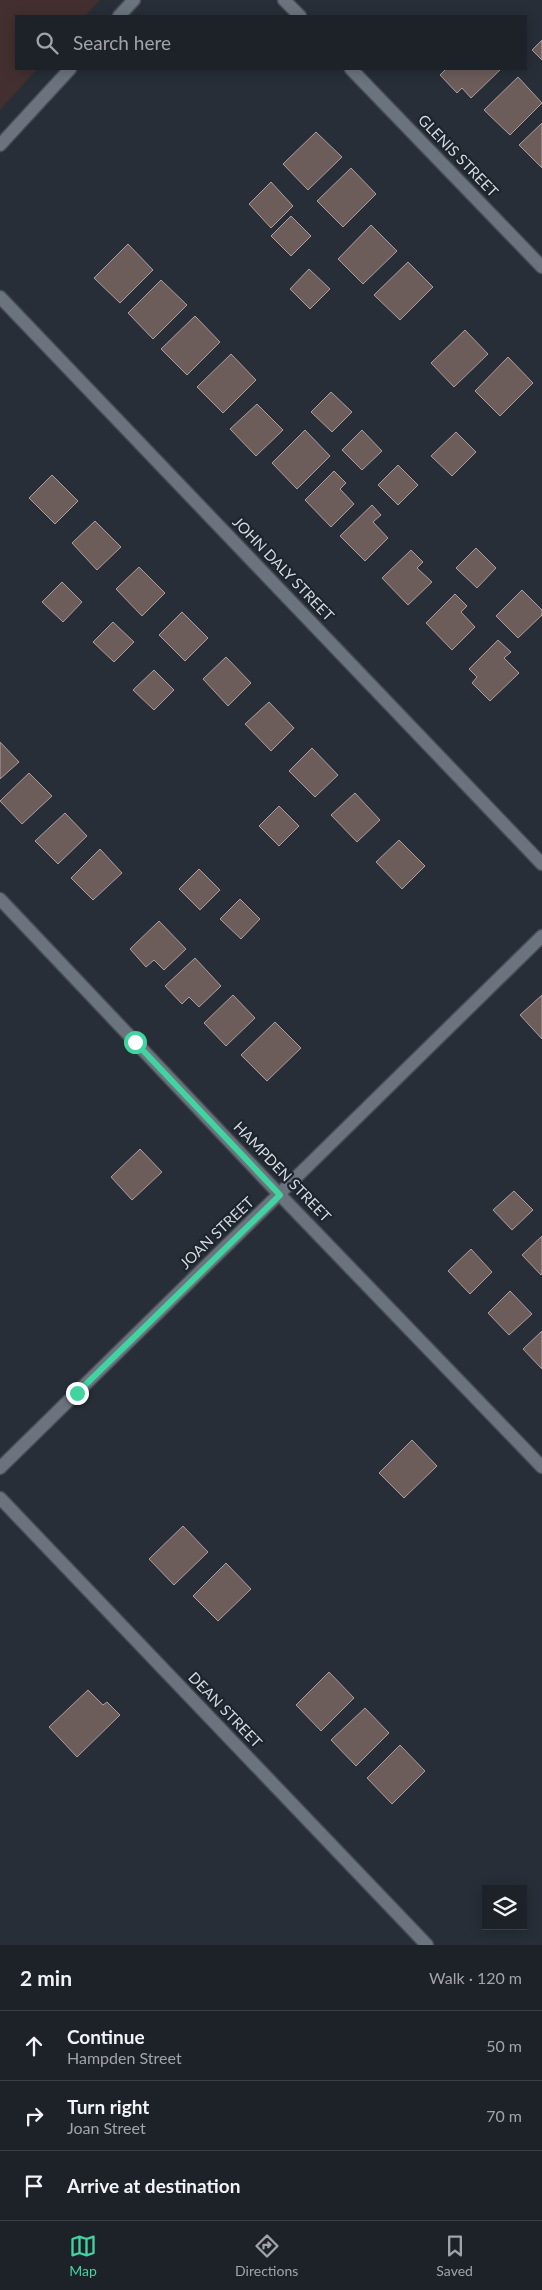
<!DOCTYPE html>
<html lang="en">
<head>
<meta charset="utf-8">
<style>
  body { margin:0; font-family:Lato,sans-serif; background:#2a2f35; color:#f1f3f6 }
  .controls { position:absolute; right:15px; bottom:15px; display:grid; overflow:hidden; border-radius:0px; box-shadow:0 2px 12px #0003 }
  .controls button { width:45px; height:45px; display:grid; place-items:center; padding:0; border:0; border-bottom:1px solid #3b3f46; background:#1d2229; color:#f1f3f6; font:25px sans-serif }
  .stop { position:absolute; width:15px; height:15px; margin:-11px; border:4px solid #41d4a1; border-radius:50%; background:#fff }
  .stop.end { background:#41d4a1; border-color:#fff; box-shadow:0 1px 5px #0008 }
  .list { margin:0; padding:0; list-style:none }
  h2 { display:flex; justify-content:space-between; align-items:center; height:65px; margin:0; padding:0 20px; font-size:21px }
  h2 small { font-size:16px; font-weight:400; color:#a0a4a8 }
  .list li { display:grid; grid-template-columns:32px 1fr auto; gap:15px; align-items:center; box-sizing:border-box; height:70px; padding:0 20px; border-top:1px solid #3b3f46 }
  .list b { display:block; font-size:19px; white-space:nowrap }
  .list p { margin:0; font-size:16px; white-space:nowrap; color:#a0a4a8 }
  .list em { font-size:16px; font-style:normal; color:#a0a4a8 }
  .icon { flex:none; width:28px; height:28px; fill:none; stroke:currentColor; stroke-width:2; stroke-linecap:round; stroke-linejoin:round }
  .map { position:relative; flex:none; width:542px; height:1945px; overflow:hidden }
  .search { position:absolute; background:#1d2229; box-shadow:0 2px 12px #0003; left:15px; right:15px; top:15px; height:55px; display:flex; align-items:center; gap:12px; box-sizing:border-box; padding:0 18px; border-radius:0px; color:#a0a4a8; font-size:19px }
  .sheet { height:275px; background:#1d2229 }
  nav { display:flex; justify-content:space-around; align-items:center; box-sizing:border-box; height:70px; border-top:1px solid #3b3f46; background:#1d2229; font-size:14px; color:#a0a4a8 }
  nav a { display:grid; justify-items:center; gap:2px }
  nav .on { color:#41d4a1 }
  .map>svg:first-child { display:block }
  .industrial { fill:#432f2f }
  .building { fill:#6c5d5b; stroke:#ae9e9b }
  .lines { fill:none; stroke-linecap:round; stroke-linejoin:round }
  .minor-casing { stroke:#464c54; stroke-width:15 }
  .minor { stroke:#6b747e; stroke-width:12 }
  .route { stroke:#41d4a1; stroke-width:6 }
  .labels { text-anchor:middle; stroke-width:4.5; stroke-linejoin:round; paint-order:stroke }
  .street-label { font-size:15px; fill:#d3d8de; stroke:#1d242d }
</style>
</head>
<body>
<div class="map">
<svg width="542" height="1945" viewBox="0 0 542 1945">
  <rect width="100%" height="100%" fill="#272e37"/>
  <path class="industrial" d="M0 0H100L85 16H16V69H37L0 110Z"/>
  <g class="building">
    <path d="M542 40V60L532 50Z"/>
    <path d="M446 69H501L471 98 462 88 457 93 440 75Z"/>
    <path d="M518 77 542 103 510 135 484 110Z"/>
    <path d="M542 123V168L519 145Z"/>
    <path d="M316 132 342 157 308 190 283 164Z"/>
    <path d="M351 168 376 194 343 227 317 201Z"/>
    <path d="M271 182 293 206 271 228 249 204Z"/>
    <path d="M291 216 311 236 291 256 271 236Z"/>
    <path d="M371 225 397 251 363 284 338 259Z"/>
    <path d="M128 244 153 270 120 303 94 278Z"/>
    <path d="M408 262 433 287 400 320 374 295Z"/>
    <path d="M309 269 330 289 310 309 290 289Z"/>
    <path d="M161 280 187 305 153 339 128 313Z"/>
    <path d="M195 316 220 342 187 375 161 349Z"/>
    <path d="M465 330 488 354 454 387 431 363Z"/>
    <path d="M231 354 256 380 223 413 197 387Z"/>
    <path d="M508 357 533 383 500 416 475 391Z"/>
    <path d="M331 392 352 412 332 432 311 412Z"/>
    <path d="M257 404 283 430 256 456 230 429Z"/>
    <path d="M305 430 330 456 297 489 272 463Z"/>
    <path d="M362 430 382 451 362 470 342 450Z"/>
    <path d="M456 432 476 452 452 476 431 456Z"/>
    <path d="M398 465 418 485 398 505 378 485Z"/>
    <path d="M334 471 346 483 340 489 354 504 331 527 305 500Z"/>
    <path d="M52 475 78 501 55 524 29 498Z"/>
    <path d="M372 505 381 515 373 522 388 538 365 561 340 536Z"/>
    <path d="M95 521 121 547 97 570 72 543Z"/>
    <path d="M476 548 496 568 477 588 456 568Z"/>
    <path d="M411 550 423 562 417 568 432 582 408 605 382 578Z"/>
    <path d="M139 567 165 593 142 616 116 589Z"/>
    <path d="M62 582 82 602 63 622 42 602Z"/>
    <path d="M522 590 542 610V615L518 638 496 616Z"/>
    <path d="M455 594 467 606 461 612 475 627 452 650 426 623Z"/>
    <path d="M182 612 208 638 185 661 159 635Z"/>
    <path d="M113 622 134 642 114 662 93 642Z"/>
    <path d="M498 640 511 652 504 658 519 673 490 701 472 683 477 677 469 669Z"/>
    <path d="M226 657 251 683 228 706 203 679Z"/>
    <path d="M154 670 174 690 154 710 133 690Z"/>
    <path d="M269 702 294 728 271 751 245 724Z"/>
    <path d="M0 742 19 762 0 779Z"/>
    <path d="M312 748 338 775 315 797 289 771Z"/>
    <path d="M29 773 52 796 22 824 0 801Z"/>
    <path d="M355 793 380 820 357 842 331 815Z"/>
    <path d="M279 806 299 826 279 846 259 826Z"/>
    <path d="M65 813 87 836 58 864 35 841Z"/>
    <path d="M399 840 425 866 402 889 376 862Z"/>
    <path d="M100 849 122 873 93 900 71 878Z"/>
    <path d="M199 869 220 890 200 910 179 889Z"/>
    <path d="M240 899 260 919 241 939 220 919Z"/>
    <path d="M159 921 186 949 164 970 154 960 146 967 130 949Z"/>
    <path d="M195 958 221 986 199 1007 189 997 182 1004 165 986Z"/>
    <path d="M233 995 255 1018 226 1046 204 1023Z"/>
    <path d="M542 995V1039L520 1015Z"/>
    <path d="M275 1022 301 1048 267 1081 241 1055Z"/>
    <path d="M140 1149 162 1172 132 1200 111 1177Z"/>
    <path d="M514 1191 533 1210 512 1230 493 1210Z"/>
    <path d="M542 1236V1274L541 1275 522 1255Z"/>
    <path d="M471 1249 492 1272 470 1294 448 1271Z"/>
    <path d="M510 1291 532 1314 509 1335 488 1313Z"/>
    <path d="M542 1331V1369L523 1349Z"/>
    <path d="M412 1440 437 1466 404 1498 379 1473Z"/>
    <path d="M183 1526 208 1552 174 1585 149 1559Z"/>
    <path d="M226 1563 251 1589 218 1621 193 1596Z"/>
    <path d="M329 1672 354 1698 321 1731 296 1705Z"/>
    <path d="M88 1690 103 1705 107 1702 120 1715 77 1757 49 1727Z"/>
    <path d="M365 1708 389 1733 356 1766 331 1740Z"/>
    <path d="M400 1745 425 1771 392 1804 367 1778Z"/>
  </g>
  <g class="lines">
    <g class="minor-casing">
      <g id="minor">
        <path d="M284 0 300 16"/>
        <path d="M119 16 134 0"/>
        <path d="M351 69 542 267"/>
        <path d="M0 145 70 69"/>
        <path d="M0 297 542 864"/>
        <path d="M0 899 280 1195 542 1467"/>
        <path d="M0 1468 542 936"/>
        <path d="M0 1498 427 1945"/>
      </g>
    </g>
    <use href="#minor" class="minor"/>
  </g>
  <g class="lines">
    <path class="route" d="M77 1393 280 1195 135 1042"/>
  </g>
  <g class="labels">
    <g class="street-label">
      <text transform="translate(458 156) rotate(46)" y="5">GLENIS STREET</text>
      <text transform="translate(283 569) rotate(46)" y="5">JOHN DALY STREET</text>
      <text transform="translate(282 1172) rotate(46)" y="5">HAMPDEN STREET</text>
      <text transform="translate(217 1233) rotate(-44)" y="5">JOAN STREET</text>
      <text transform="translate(225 1710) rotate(46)" y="5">DEAN STREET</text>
    </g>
  </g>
</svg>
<div class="controls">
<button><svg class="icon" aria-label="layers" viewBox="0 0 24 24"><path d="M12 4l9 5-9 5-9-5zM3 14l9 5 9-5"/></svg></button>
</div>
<div class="stop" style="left:135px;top:1042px"></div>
<div class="stop end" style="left:77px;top:1393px"></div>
<div class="search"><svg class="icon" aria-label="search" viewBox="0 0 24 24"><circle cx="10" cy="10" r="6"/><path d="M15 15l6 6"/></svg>Search here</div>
</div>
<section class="sheet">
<h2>2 min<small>Walk · 120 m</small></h2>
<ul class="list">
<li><svg class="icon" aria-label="ahead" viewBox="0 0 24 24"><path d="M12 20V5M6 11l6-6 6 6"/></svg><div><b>Continue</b><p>Hampden Street</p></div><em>50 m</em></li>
<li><svg class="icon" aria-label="right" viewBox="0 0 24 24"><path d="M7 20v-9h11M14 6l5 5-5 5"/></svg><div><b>Turn right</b><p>Joan Street</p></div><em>70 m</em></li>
<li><svg class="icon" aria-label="arrive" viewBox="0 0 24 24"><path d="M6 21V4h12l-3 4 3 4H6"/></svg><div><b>Arrive at destination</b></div></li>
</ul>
</section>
<nav>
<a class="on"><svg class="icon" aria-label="map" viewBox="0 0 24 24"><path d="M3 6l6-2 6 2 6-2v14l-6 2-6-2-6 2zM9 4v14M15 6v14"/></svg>Map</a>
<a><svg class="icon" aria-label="directions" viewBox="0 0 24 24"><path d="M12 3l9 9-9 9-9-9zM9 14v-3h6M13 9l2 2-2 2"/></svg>Directions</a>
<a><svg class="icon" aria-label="saved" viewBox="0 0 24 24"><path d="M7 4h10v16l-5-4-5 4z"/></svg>Saved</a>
</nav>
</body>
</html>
